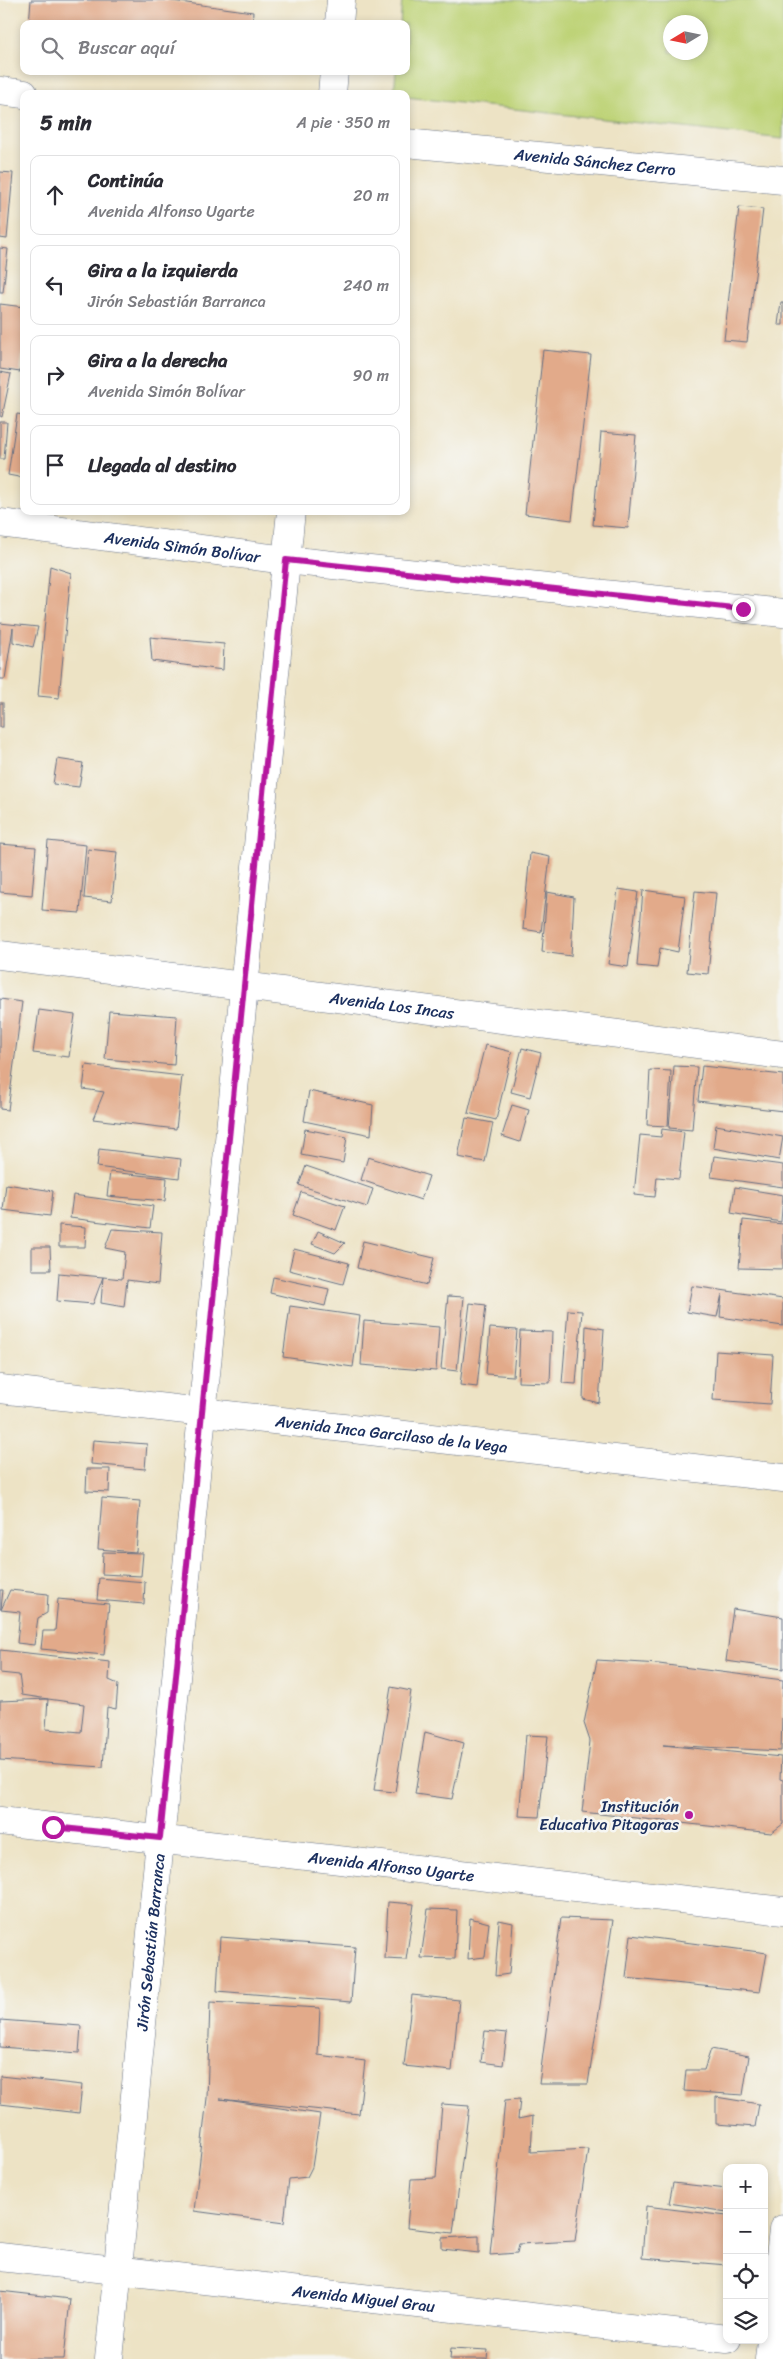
<!DOCTYPE html>
<html lang="es">
<head>
<meta charset="utf-8">
<style>
  body { margin:0; font-family:Sriracha,sans-serif; background:#f2f2f3; color:#2b2b33 }
  .controls { position:absolute; right:15px; bottom:15px; display:grid; overflow:hidden; border-radius:10px; box-shadow:0 2px 8px #0003 }
  .controls button { width:45px; height:45px; display:grid; place-items:center; padding:0; border:0; border-bottom:1px solid #e1e1e2; background:#fff; color:#2b2b33; font:25px sans-serif }
  .compass { position:absolute; left:663px; top:15px; width:45px; height:45px; border-radius:50%; background:#fff; box-shadow:0 2px 8px #0003; rotate:260deg }
  .stop { position:absolute; width:15px; height:15px; margin:-11px; border:4px solid #b5179e; border-radius:50%; background:#fff }
  .stop.end { background:#b5179e; border-color:#fff; box-shadow:0 1px 5px #0008 }
  .list { margin:0; padding:0; list-style:none }
  h2 { display:flex; justify-content:space-between; align-items:center; height:65px; margin:0; padding:0 20px; font-size:21px }
  h2 small { font-size:16px; font-weight:400; color:#7c7c81 }
  .list li { display:grid; grid-template-columns:32px 1fr auto; gap:15px; align-items:center; box-sizing:border-box; height:80px; margin:0 10px 10px; padding:0 10px; border:1px solid #e1e1e2; border-radius:10px }
  .list b { display:block; font-size:19px; white-space:nowrap }
  .list p { margin:0; font-size:16px; white-space:nowrap; color:#7c7c81 }
  .list em { font-size:16px; font-style:normal; color:#7c7c81 }
  .icon { flex:none; width:28px; height:28px; fill:none; stroke:currentColor; stroke-width:2; stroke-linecap:round; stroke-linejoin:round }
  .map { position:relative; flex:none; width:783px; height:2359px; overflow:hidden }
  .search { position:absolute; background:#fff; box-shadow:0 2px 8px #0003; left:20px; top:20px; width:390px; height:55px; display:flex; align-items:center; gap:12px; box-sizing:border-box; padding:0 18px; border-radius:10px; color:#7c7c81; font-size:19px }
  .panel { position:absolute; background:#fff; box-shadow:0 2px 8px #0003; left:20px; top:90px; width:390px; height:425px; border-radius:10px }
  .map>svg:first-child { display:block }
  .green { fill:#bed377; stroke:#6c816a; fill-rule:evenodd }
  .building { fill:#e2aa8a; fill-rule:evenodd }
  .lines { fill:none; stroke-linecap:round; stroke-linejoin:round }
  .minor-casing { stroke:#646e82; stroke-width:29 }
  .minor { stroke:#fff; stroke-width:28 }
  .route { stroke:#b5179e; stroke-width:6 }
  .poi-dot { fill:#b5179e; stroke:#f6f6f2; stroke-width:2 }
  .labels { text-anchor:middle; stroke-width:5; stroke-linejoin:round; paint-order:stroke }
  .street-label { font-size:16px; fill:#1b2f5e; stroke:#f6f6f2 }
  .poi-label { font-size:16px; fill:#1b2f5e; stroke:#f6f6f2; text-anchor:end }
</style>
</head>
<body>
<div class="map">
<svg width="783" height="2359" viewBox="0 0 783 2359">
  <rect width="100%" height="100%" fill="#f6f6f2"/>
  <filter id="ink" filterUnits="userSpaceOnUse"><feTurbulence type="fractalNoise" baseFrequency=".02" numOctaves="2"/><feDisplacementMap in="SourceGraphic" scale="10" xChannelSelector="R" yChannelSelector="G"/><feConvolveMatrix kernelMatrix="1 2 1 2 8 2 1 2 1" color-interpolation-filters="sRGB"/></filter>
  <filter id="wash" filterUnits="userSpaceOnUse"><feTurbulence type="fractalNoise" baseFrequency=".0096" numOctaves="4" result="noise"/><feDisplacementMap in="SourceGraphic" scale="20" xChannelSelector="R" yChannelSelector="G"/><feGaussianBlur stdDeviation="1.12" result="paint"/><feColorMatrix in="noise" values="0 0 0 0 0 0 0 0 0 0 0 0 0 0 0 0 0 1.4 0 .05"/><feComposite in="paint" operator="in"/></filter>
  <g filter="url(#wash)">
    <rect width="100%" height="100%" fill="#ede3c5"/>
    <path class="green" d="M402 0H783V139L406 97V94H394L396 71H406V24H400ZM670 22H700V52H670Z"/>
    <g id="blocks">
      <g class="building">
        <path d="M31 0H165L253 12 252 24H29Z"/>
        <path d="M0 172 13 173 7 239 0 238Z"/>
        <path d="M739 207 763 209 747 342 724 340Z"/>
        <path d="M0 248 8 249 3 292H0Z"/>
        <path d="M781 302H783V325H778Z"/>
        <path d="M0 304 24 307V344L20 372 0 369Z"/>
        <path d="M543 350 591 355 572 520 525 514Z"/>
        <path d="M0 372 11 374 2 417 0 416Z"/>
        <path d="M17 414 24 415V478L8 475Z"/>
        <path d="M0 422H7L4 459H0Z"/>
        <path d="M601 432 636 435 628 528 593 525Z"/>
        <path d="M50 566 71 573 59 698 38 696Z"/>
        <path d="M0 623 38 627 33 647 13 642V628L5 679H0Z"/>
        <path d="M150 637 224 644 223 670 152 661Z"/>
        <rect x="0" y="703" width="3" height="24"/>
        <path d="M57 759 83 763 79 787 53 784Z"/>
        <path d="M48 841 86 845 80 913 42 910Z"/>
        <path d="M0 844 36 847 32 895 0 892Z"/>
        <path d="M88 849 117 852 112 901 84 898Z"/>
        <path d="M530 853 550 857 541 932 523 929Z"/>
        <path d="M618 889 638 892 628 967 608 964Z"/>
        <path d="M643 890 685 896 678 952 660 948 657 968 637 966Z"/>
        <path d="M695 891 716 893 708 974 687 972Z"/>
        <path d="M547 892 574 897 571 956 542 952Z"/>
        <path d="M0 999 22 1002 8 1110 0 1109Z"/>
        <path d="M39 1010 75 1015 69 1057 33 1053Z"/>
        <path d="M109 1011 177 1016 174 1065 105 1059Z"/>
        <path d="M485 1045 512 1052 496 1120 468 1113Z"/>
        <path d="M522 1048 541 1053 530 1097 511 1092Z"/>
        <path d="M86 1065 182 1076 176 1129 93 1119 104 1092 83 1089Z"/>
        <path d="M674 1066 697 1067 692 1130 669 1128Z"/>
        <path d="M702 1066 783 1075V1111L698 1101Z"/>
        <path d="M650 1070 671 1071 668 1126 647 1125Z"/>
        <path d="M309 1091 373 1105 371 1135 304 1121Z"/>
        <path d="M512 1105 529 1110 520 1142 502 1136Z"/>
        <path d="M466 1118 493 1123 485 1162 458 1157Z"/>
        <path d="M716 1125 783 1137 779 1160 713 1148Z"/>
        <path d="M305 1129 347 1137 343 1163 301 1155Z"/>
        <path d="M662 1129 684 1132 679 1179 657 1177 655 1197 634 1195 640 1135 661 1137Z"/>
        <path d="M99 1149 181 1159 179 1178 97 1167Z"/>
        <path d="M714 1156 783 1165V1187L711 1177Z"/>
        <path d="M368 1157 429 1176 421 1200 361 1180Z"/>
        <path d="M306 1166 373 1189 367 1207 299 1185Z"/>
        <path d="M110 1172 167 1178 165 1201 107 1196Z"/>
        <path d="M6 1184 53 1191 50 1216 3 1210Z"/>
        <path d="M735 1187 783 1195 781 1222 731 1213Z"/>
        <path d="M301 1192 345 1206 336 1230 293 1215Z"/>
        <path d="M73 1195 153 1206 150 1228 70 1218Z"/>
        <path d="M743 1220 783 1224V1269L739 1268Z"/>
        <path d="M59 1225 86 1227 85 1247H59Z"/>
        <path d="M112 1229 162 1232 158 1284 127 1280 124 1307 101 1303 103 1277 122 1279 125 1252 105 1248Z"/>
        <path d="M318 1231 345 1243 335 1253 312 1244Z"/>
        <path d="M363 1241 434 1258 427 1285 357 1268Z"/>
        <path d="M32 1247H50L51 1270H32Z"/>
        <path d="M294 1249 349 1263 343 1284 289 1270Z"/>
        <path d="M59 1273 103 1277 93 1304 57 1301Z"/>
        <path d="M273 1277 329 1289 325 1306 270 1293Z"/>
        <path d="M692 1286 783 1299V1326L720 1317 722 1294 717 1317 687 1312Z"/>
        <path d="M448 1296 464 1297 457 1371 441 1369Z"/>
        <path d="M470 1303 486 1305 477 1387 460 1385Z"/>
        <path d="M290 1306 360 1316 353 1367 283 1357Z"/>
        <path d="M568 1310 582 1311 576 1384 562 1383Z"/>
        <path d="M364 1321 439 1327 436 1371 361 1365Z"/>
        <path d="M586 1326 604 1329 599 1403 583 1399Z"/>
        <path d="M490 1328 517 1330 513 1376 486 1374Z"/>
        <path d="M520 1331 552 1332 550 1383 518 1382Z"/>
        <path d="M716 1351 773 1355 770 1404 713 1400Z"/>
        <path d="M93 1440 147 1444 145 1469 91 1464Z"/>
        <path d="M87 1469H110L109 1492 86 1491Z"/>
        <path d="M102 1498 140 1501 136 1552 98 1549Z"/>
        <path d="M103 1552 143 1553 141 1576 102 1574Z"/>
        <path d="M99 1578 145 1582 144 1604 97 1600Z"/>
        <path d="M0 1590H3L1 1609H0Z"/>
        <path d="M10 1590 48 1594 47 1613 38 1618 34 1645 17 1643 20 1612 1 1610Z"/>
        <path d="M58 1599 109 1604 104 1655 41 1649 43 1631H55Z"/>
        <path d="M733 1609 783 1617V1669L726 1661Z"/>
        <path d="M0 1650 110 1662 109 1680 118 1684 116 1709 107 1707 103 1767 0 1760V1701L48 1699 22 1695 19 1675 0 1673ZM48 1699 84 1704 81 1732 46 1729Z"/>
        <path d="M597 1660 659 1664 783 1680 781 1751 663 1745 781 1757 780 1779 783 1780V1824L771 1833 582 1812 590 1741 584 1723Z"/>
        <path d="M391 1687 411 1691 395 1792 374 1790Z"/>
        <path d="M425 1732 464 1743 452 1799 415 1794Z"/>
        <path d="M526 1735 548 1736 539 1817 519 1816Z"/>
        <path d="M388 1902 414 1904 406 1960 385 1959Z"/>
        <path d="M428 1909 457 1910 455 1959 421 1958Z"/>
        <path d="M470 1918 489 1923 485 1957 468 1959Z"/>
        <path d="M561 1918 613 1920 588 2084H539Z"/>
        <path d="M499 1920 513 1923 509 1974 495 1976Z"/>
        <path d="M631 1935 767 1953 760 1992 626 1978Z"/>
        <path d="M220 1937 355 1947 351 2002 217 1991Z"/>
        <path d="M412 1995 459 2000 452 2071 404 2066Z"/>
        <path d="M210 2002 320 2008 318 2055 365 2061 359 2114 220 2099 320 2114 312 2167 307 2177 289 2179 284 2223 194 2211 207 2098Z"/>
        <path d="M0 2020 81 2026 79 2053 0 2047Z"/>
        <path d="M485 2031 507 2033 503 2065 481 2062Z"/>
        <path d="M711 2049 749 2056 743 2095 684 2091 686 2070H704Z"/>
        <path d="M0 2076 82 2085 79 2113 0 2104Z"/>
        <path d="M716 2097 759 2104 755 2127 716 2124Z"/>
        <path d="M520 2099 518 2119 533 2116 531 2152 588 2149 575 2241 519 2244 517 2253 490 2255 505 2100Z"/>
        <path d="M442 2104 469 2106 453 2233 407 2228 411 2179 436 2178Z"/>
        <path d="M673 2183 727 2189V2212L669 2203Z"/>
        <path d="M646 2206 727 2216V2265L642 2258Z"/>
        <path d="M479 2236V2253L442 2249V2238Z"/>
        <path d="M0 2291 70 2299 64 2359H0Z"/>
        <path d="M451 2348 488 2350 487 2359H450Z"/>
      </g>
    </g>
  </g>
  <g filter="url(#ink)">
    <use href="#blocks" fill-opacity="0" stroke="#646e82" stroke-width="1"/>
    <g class="lines">
      <g class="minor-casing">
        <g id="minor">
          <path d="M339 24 341 0"/>
          <path d="M0 91 24 94"/>
          <path d="M332 94 334 71"/>
          <path id="s1" d="M406 143 783 180"/>
          <path id="s2" d="M0 523 286 560 783 613"/>
          <path id="s3" d="M0 955 783 1055"/>
          <path id="s4" d="M0 1389 783 1478"/>
          <path id="s5" d="M0 1821 783 1911"/>
          <path id="s6" d="M0 2257 727 2339"/>
          <path id="s7" d="M109 2359 291 511"/>
          <path d="M769 2359 783 2229"/>
        </g>
      </g>
      <use href="#minor" class="minor"/>
    </g>
  </g>
  <g class="lines" filter="url(#ink)">
    <path class="route" d="M53 1827 160 1838 286 560 743 609"/>
  </g>
  <circle class="poi-dot" cx="689" cy="1815" r="5"/>
  <g class="labels">
    <g class="street-label">
      <text dy="6" stroke="none"><textPath href="#s1" startOffset="190">Avenida Sánchez Cerro</textPath></text>
      <text dy="6" stroke="none"><textPath href="#s2" startOffset="184">Avenida Simón Bolívar</textPath></text>
      <text dy="6" stroke="none"><textPath href="#s3" startOffset="395">Avenida Los Incas</textPath></text>
      <text dy="6" stroke="none"><textPath href="#s4" startOffset="394">Avenida Inca Garcilaso de la Vega</textPath></text>
      <text dy="6" stroke="none"><textPath href="#s5" startOffset="394">Avenida Alfonso Ugarte</textPath></text>
      <text dy="6" stroke="none"><textPath href="#s7" startOffset="419">Jirón Sebastián Barranca</textPath></text>
      <text dy="6" stroke="none"><textPath href="#s6" startOffset="366">Avenida Miguel Grau</textPath></text>
    </g>
    <g class="poi-label">
      <text x="679" y="1812">Institución<tspan x="679" dy="18">Educativa Pitagoras</tspan></text>
    </g>
  </g>
</svg>
<div class="controls">
<button>+</button>
<button>−</button>
<button><svg class="icon" aria-label="locate" viewBox="0 0 24 24"><circle cx="12" cy="12" r="6"/><path d="M12 2v4M12 18v4M2 12h4M18 12h4"/></svg></button>
<button><svg class="icon" aria-label="layers" viewBox="0 0 24 24"><path d="M12 4l9 5-9 5-9-5zM3 14l9 5 9-5"/></svg></button>
</div>
<svg class="compass" viewBox="-18 -18 36 36"><path d="M0-13l5 13h-10z" fill="#e53935"/><path d="M0 13l5-13h-10z" fill="#7c7c81"/></svg>
<div class="stop" style="left:53px;top:1827px"></div>
<div class="stop end" style="left:743px;top:609px"></div>
<div class="search"><svg class="icon" aria-label="search" viewBox="0 0 24 24"><circle cx="10" cy="10" r="6"/><path d="M15 15l6 6"/></svg>Buscar aquí</div>
<section class="panel">
<h2>5 min<small>A pie · 350 m</small></h2>
<ul class="list">
<li><svg class="icon" aria-label="ahead" viewBox="0 0 24 24"><path d="M12 20V5M6 11l6-6 6 6"/></svg><div><b>Continúa</b><p>Avenida Alfonso Ugarte</p></div><em>20 m</em></li>
<li><svg class="icon" aria-label="left" viewBox="0 0 24 24"><path d="M17 20v-9H6M10 6l-5 5 5 5"/></svg><div><b>Gira a la izquierda</b><p>Jirón Sebastián Barranca</p></div><em>240 m</em></li>
<li><svg class="icon" aria-label="right" viewBox="0 0 24 24"><path d="M7 20v-9h11M14 6l5 5-5 5"/></svg><div><b>Gira a la derecha</b><p>Avenida Simón Bolívar</p></div><em>90 m</em></li>
<li><svg class="icon" aria-label="arrive" viewBox="0 0 24 24"><path d="M6 21V4h12l-3 4 3 4H6"/></svg><div><b>Llegada al destino</b></div></li>
</ul>
</section>
</div>
</body>
</html>
